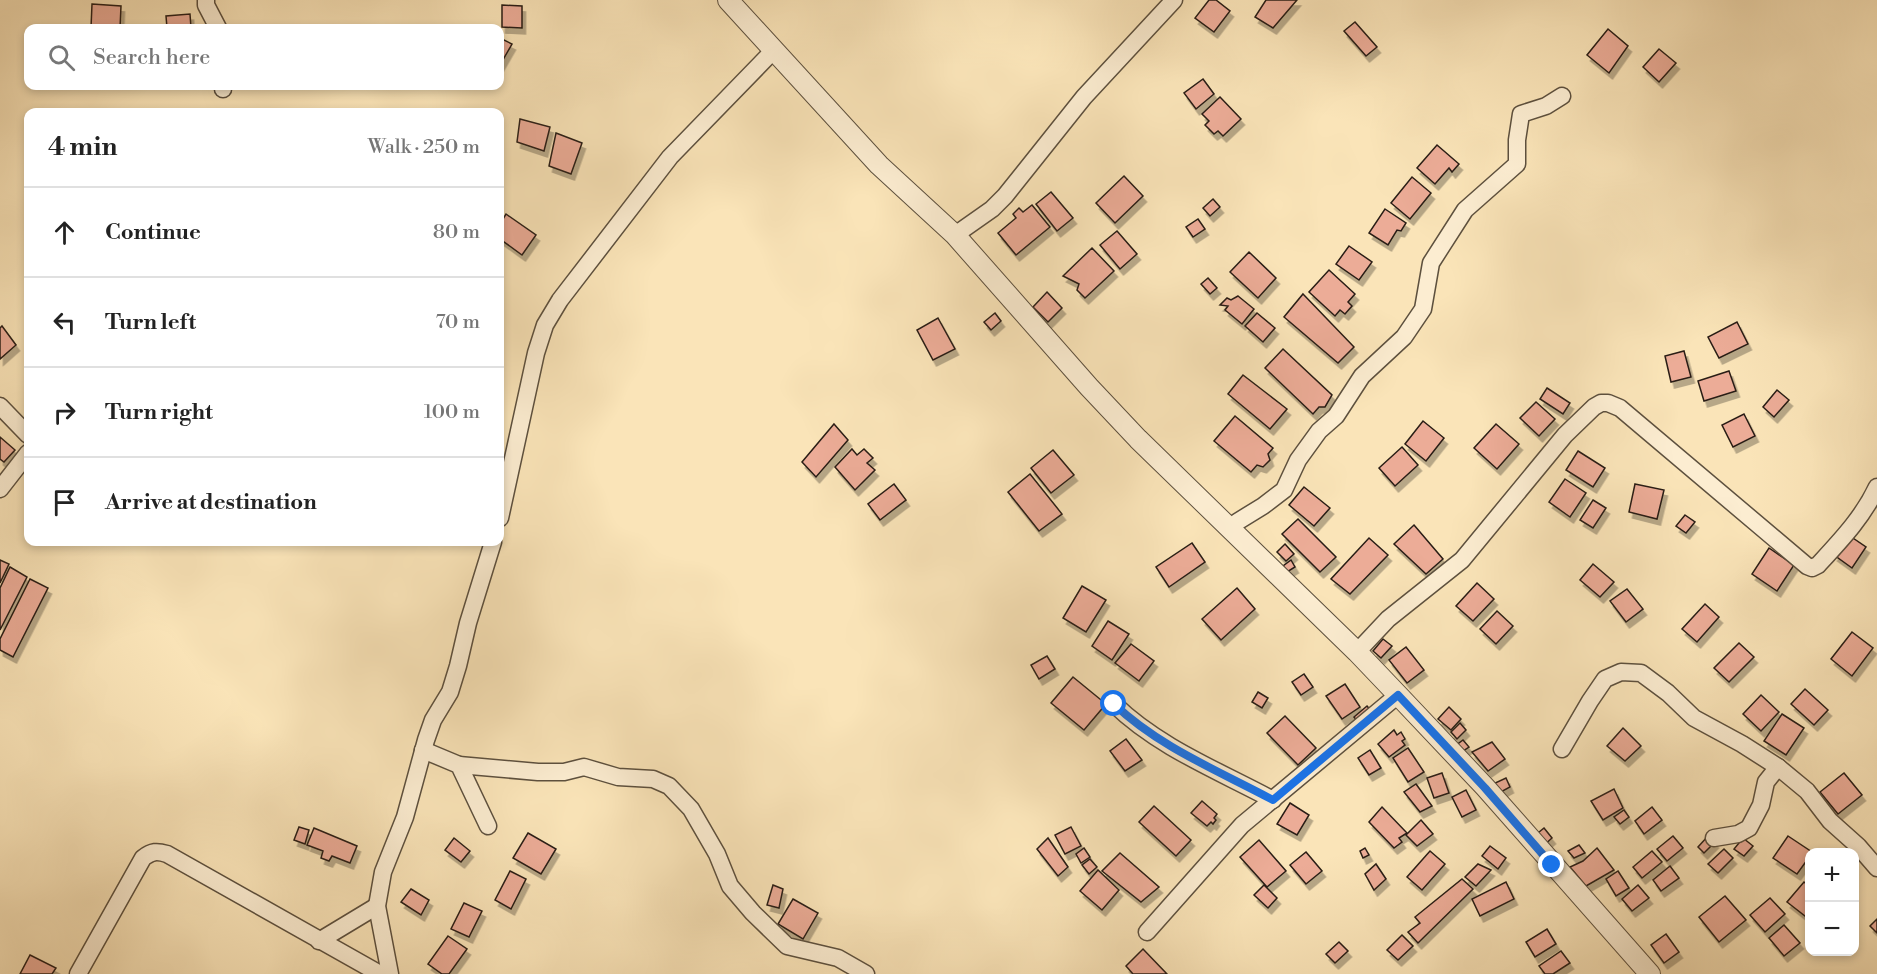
<!DOCTYPE html>
<html lang="en">
<head>
<meta charset="utf-8">
<style>
  body { margin:0; font-family:"Libre Bodoni",serif; background:#f2f2f2; color:#222 }
  .controls { position:absolute; right:18px; bottom:18px; display:grid; overflow:hidden; border-radius:12px; box-shadow:0 3px 9px #0003 }
  .controls button { width:54px; height:54px; display:grid; place-items:center; padding:0; border:0; border-bottom:2px solid #e0e0e0; background:#fff; color:#222; font:30px sans-serif }
  .stop { position:absolute; width:18px; height:18px; margin:-14px; border:4px solid #1a73e8; border-radius:50%; background:#fff }
  .stop.end { background:#1a73e8; border-color:#fff; box-shadow:0 2px 6px #0008 }
  .list { margin:0; padding:0; list-style:none }
  h2 { display:flex; justify-content:space-between; align-items:center; height:78px; margin:0; padding:0 24px; font-size:26px }
  h2 small { font-size:20px; font-weight:400; color:#767676 }
  .list li { display:grid; grid-template-columns:39px 1fr auto; gap:18px; align-items:center; box-sizing:border-box; height:90px; padding:0 24px; border-top:2px solid #e0e0e0 }
  .list b { display:block; font-size:22px; white-space:nowrap }
  .list em { font-size:20px; font-style:normal; color:#767676 }
  .icon { flex:none; width:33px; height:33px; fill:none; stroke:currentColor; stroke-width:2; stroke-linecap:round; stroke-linejoin:round }
  .map { position:relative; flex:none; width:1877px; height:974px; overflow:hidden }
  .search { position:absolute; background:#fff; box-shadow:0 3px 9px #0003; left:24px; top:24px; width:480px; height:66px; display:flex; align-items:center; gap:15px; box-sizing:border-box; padding:0 21px; border-radius:12px; color:#767676; font-size:22px }
  .panel { position:absolute; background:#fff; box-shadow:0 3px 9px #0003; left:24px; top:108px; width:480px; height:438px; border-radius:12px }
  .map>svg:first-child { display:block }
  .building { fill:#ecac97; stroke:#291e15; stroke-width:1.5; filter:url(#shadow) }
  .lines { fill:none; stroke-linecap:round; stroke-linejoin:round }
  .minor-casing { stroke:#5d503e; stroke-width:19 }
  .tertiary-casing { stroke:#5d503e; stroke-width:22 }
  .minor { stroke:#fcedd1; stroke-width:16 }
  .tertiary { stroke:#fcedd1; stroke-width:20 }
  .route { stroke:#1a73e8; stroke-width:8 }
</style>
</head>
<body>
<div class="map">
<svg width="1877" height="974" viewBox="0 0 1877 974">
  <defs>
    <filter id="shadow"><feDropShadow dx="3.5" dy="6" stdDeviation="0" flood-color="#0004"/></filter>
  </defs>
  <rect width="100%" height="100%" fill="#fae4b8"/>
  <filter id="stains"><feTurbulence type="fractalNoise" baseFrequency=".00333" numOctaves="4"/><feColorMatrix values="0 0 0 0 .2 0 0 0 0 .09 0 0 0 0 .02 0 0 0 .5 -.17"/></filter>
  <radialGradient id="worn" r=".72"><stop offset=".6" stop-color="#630" stop-opacity="0"/><stop offset="1" stop-color="#630" stop-opacity=".3"/></radialGradient>
  <g class="building">
    <path d="M1209 0H1216L1230 11 1214 32 1195 18Z"/>
    <path d="M1266 0H1297L1273 28 1255 17Z"/>
    <path d="M92 4 121 6 120 28H91Z"/>
    <path d="M502 5 522 6V28L502 27Z"/>
    <path d="M190 14 191 28H167L166 16Z"/>
    <path d="M1355 22 1377 47 1366 56 1344 31Z"/>
    <path d="M1608 29 1628 46 1609 73 1587 55Z"/>
    <path d="M500 38 512 44 500 65Z"/>
    <path d="M1659 49 1676 63 1659 82 1643 67Z"/>
    <path d="M1203 79 1214 94 1196 109 1184 93Z"/>
    <path d="M1220 97 1241 119 1223 136 1218 131 1214 134 1205 125 1209 121 1202 114Z"/>
    <path d="M520 119 550 127 544 151 517 142Z"/>
    <path d="M556 133 582 143 571 174 549 166Z"/>
    <path d="M1437 145 1459 164 1452 172 1449 168 1435 184 1417 168Z"/>
    <path d="M1124 176 1143 196 1115 223 1096 203Z"/>
    <path d="M1412 177 1431 193 1410 219 1391 203Z"/>
    <path d="M1051 192 1073 218 1057 231 1036 204Z"/>
    <path d="M1213 199 1220 207 1210 216 1203 208Z"/>
    <path d="M1032 205 1050 227 1016 255 998 233 1016 218 1013 214 1019 208 1023 212Z"/>
    <path d="M1385 209 1406 223 1401 231 1397 230 1388 245 1369 233Z"/>
    <path d="M506 214 536 235 522 255 500 239V224Z"/>
    <path d="M1198 219 1205 229 1193 237 1186 227Z"/>
    <path d="M1117 231 1137 254 1120 269 1100 245Z"/>
    <path d="M1349 246 1372 262 1359 280 1336 264Z"/>
    <path d="M1092 248 1114 271 1085 298 1077 290 1079 284 1063 276Z"/>
    <path d="M1249 252 1276 278 1258 298 1230 272Z"/>
    <path d="M1329 270 1355 294 1348 302 1352 306 1345 314 1340 310 1335 316 1309 292Z"/>
    <path d="M1208 278 1217 288 1210 294 1201 284Z"/>
    <path d="M1047 292 1062 308 1048 322 1033 307Z"/>
    <path d="M1303 294 1354 347 1338 363 1284 317Z"/>
    <path d="M1238 296 1254 309 1242 324 1225 310 1228 306 1220 305 1227 298 1231 300Z"/>
    <path d="M995 313 1001 321 991 330 984 322Z"/>
    <path d="M1257 313 1275 328 1263 342 1245 326Z"/>
    <path d="M938 318 955 349 933 360 917 330Z"/>
    <path d="M1737 322 1748 344 1719 358 1708 337Z"/>
    <path d="M2 326 16 345 0 359V328Z"/>
    <path d="M1283 349 1332 395 1325 407H1319L1313 414 1265 368Z"/>
    <path d="M1684 351 1691 377 1671 382 1665 356Z"/>
    <path d="M1729 371 1736 391 1704 401 1698 381Z"/>
    <path d="M1243 375 1287 409 1270 429 1228 394Z"/>
    <path d="M1547 388 1570 403 1563 414 1540 399Z"/>
    <path d="M1777 390 1789 400 1774 417 1763 407Z"/>
    <path d="M1536 402 1555 419 1539 436 1520 418Z"/>
    <path d="M1744 414 1755 436 1733 447 1722 425Z"/>
    <path d="M1235 416 1273 448 1268 454 1270 460 1263 467 1257 465 1251 472 1214 441Z"/>
    <path d="M1423 421 1444 438 1426 461 1405 444Z"/>
    <path d="M834 424 848 440 816 477 802 462Z"/>
    <path d="M1496 424 1519 444 1497 469 1474 448Z"/>
    <path d="M0 437 15 450 4 462 0 459Z"/>
    <path d="M1402 447 1418 465 1395 486 1379 468Z"/>
    <path d="M852 449 857 455 864 449 873 458 867 463 875 470 855 490 835 467Z"/>
    <path d="M1053 450 1074 475 1051 493 1031 468Z"/>
    <path d="M1578 451 1605 468 1593 487 1566 470Z"/>
    <path d="M1030 474 1062 514 1039 531 1008 492Z"/>
    <path d="M1565 479 1586 493 1570 517 1549 502Z"/>
    <path d="M894 484 906 500 880 520 868 504Z"/>
    <path d="M1635 484 1664 490 1657 519 1629 512Z"/>
    <path d="M1304 487 1330 508 1314 526 1289 505Z"/>
    <path d="M1593 500 1606 508 1593 528 1580 520Z"/>
    <path d="M1685 515 1695 522 1686 533 1676 526Z"/>
    <path d="M1298 519 1336 557 1320 572 1282 534Z"/>
    <path d="M1414 525 1443 559 1426 574 1394 544Z"/>
    <path d="M1847 534 1866 547 1852 568 1834 555Z"/>
    <path d="M1369 538 1388 555 1350 594 1331 579Z"/>
    <path d="M1192 543 1205 562 1169 587 1156 567Z"/>
    <path d="M1285 544 1294 554 1286 561 1277 552Z"/>
    <path d="M1769 548 1794 565 1777 591 1752 574Z"/>
    <path d="M0 560 9 564 0 583Z"/>
    <path d="M1291 560 1295 567 1287 572 1283 566Z"/>
    <path d="M1593 564 1614 582 1600 597 1580 580Z"/>
    <path d="M10 567 27 577 0 630V588Z"/>
    <path d="M30 579 48 588 13 657 0 650V639Z"/>
    <path d="M1477 583 1494 599 1473 621 1456 606Z"/>
    <path d="M1082 586 1106 600 1086 632 1063 618Z"/>
    <path d="M1237 588 1255 609 1221 640 1202 619Z"/>
    <path d="M1627 589 1643 609 1626 622 1610 601Z"/>
    <path d="M1705 604 1719 617 1697 642 1682 629Z"/>
    <path d="M1497 611 1513 626 1496 644 1480 629Z"/>
    <path d="M1108 621 1129 634 1112 660 1092 646Z"/>
    <path d="M1852 632 1873 648 1852 676 1831 659Z"/>
    <path d="M1383 639 1392 646 1381 658 1373 651Z"/>
    <path d="M1739 643 1754 657 1729 682 1714 668Z"/>
    <path d="M1131 644 1154 661 1139 681 1115 663Z"/>
    <path d="M1406 647 1424 670 1407 683 1389 660Z"/>
    <path d="M1047 656 1055 669 1039 679 1031 665Z"/>
    <path d="M1304 674 1313 687 1301 695 1292 682Z"/>
    <path d="M1073 677 1106 704 1084 730 1051 703Z"/>
    <path d="M1345 684 1360 707 1342 719 1326 696Z"/>
    <path d="M1805 689 1828 710 1814 725 1791 704Z"/>
    <path d="M1258 692 1268 698 1262 708 1252 702Z"/>
    <path d="M1761 695 1779 712 1761 731 1743 714Z"/>
    <path d="M1367 706 1372 712 1359 723 1354 717Z"/>
    <path d="M1449 707 1461 719 1451 730 1438 719Z"/>
    <path d="M1782 714 1804 728 1786 755 1764 741Z"/>
    <path d="M1285 716 1316 748 1298 765 1267 733Z"/>
    <path d="M1460 723 1466 730 1457 739 1451 732Z"/>
    <path d="M1623 728 1641 746 1625 761 1607 746Z"/>
    <path d="M1394 730 1397 735 1401 732 1405 739 1402 741 1405 745 1389 757 1378 744Z"/>
    <path d="M1126 739 1142 760 1125 771 1110 751Z"/>
    <path d="M1463 740 1469 747 1460 753 1455 746Z"/>
    <path d="M1492 742 1505 759 1488 771 1472 752Z"/>
    <path d="M1408 748 1424 772 1408 782 1393 758Z"/>
    <path d="M1370 750 1381 768 1369 775 1358 758Z"/>
    <path d="M1442 773 1449 793 1434 798 1427 778Z"/>
    <path d="M1844 773 1862 795 1838 814 1820 792Z"/>
    <path d="M1506 778 1510 787 1499 793 1493 784Z"/>
    <path d="M1416 784 1432 806 1420 812 1404 792Z"/>
    <path d="M1614 789 1623 808 1603 820 1591 801Z"/>
    <path d="M1466 790 1476 810 1462 817 1452 797Z"/>
    <path d="M1202 801 1217 814 1214 818 1216 820 1213 824 1211 822 1207 826 1191 813Z"/>
    <path d="M1290 803 1309 815 1297 835 1277 824Z"/>
    <path d="M1154 806 1191 840 1176 856 1139 822Z"/>
    <path d="M1382 807 1407 833 1399 838 1402 842 1394 848 1369 822Z"/>
    <path d="M1652 807 1662 820 1644 834 1635 821Z"/>
    <path d="M1624 810 1629 817 1620 824 1614 817Z"/>
    <path d="M1421 820 1433 834 1417 846 1406 835Z"/>
    <path d="M299 827 309 830 305 844 294 840Z"/>
    <path d="M1071 827 1081 846 1065 854 1055 835Z"/>
    <path d="M314 828 357 846 350 863 332 856 329 861 321 858 323 851 307 845Z"/>
    <path d="M1544 828 1552 838 1542 847 1533 837Z"/>
    <path d="M528 833 556 849 541 874 513 858Z"/>
    <path d="M1673 836 1683 848 1667 861 1657 849Z"/>
    <path d="M1708 836 1715 842 1704 853 1698 847Z"/>
    <path d="M1788 836 1812 852H1810V856L1797 874 1773 858Z"/>
    <path d="M454 838 470 851 461 862 445 850Z"/>
    <path d="M1048 838 1068 867 1058 876 1037 849Z"/>
    <path d="M1743 838 1753 846 1744 856 1734 849Z"/>
    <path d="M1259 840 1286 871 1267 887 1240 857Z"/>
    <path d="M1579 845 1585 853 1574 858 1568 851Z"/>
    <path d="M1490 846 1506 858 1498 869 1482 856Z"/>
    <path d="M1084 848 1090 857 1081 863 1076 854Z"/>
    <path d="M1365 848 1369 855 1363 858 1360 851Z"/>
    <path d="M1597 848 1614 870 1586 886 1570 867 1583 861Z"/>
    <path d="M1724 849 1733 858 1718 873 1708 864Z"/>
    <path d="M1430 851 1445 864 1422 890 1407 877Z"/>
    <path d="M1652 851 1662 862 1642 878 1633 867Z"/>
    <path d="M1306 852 1322 871 1306 884 1290 865Z"/>
    <path d="M1120 853 1159 887 1141 902 1102 871Z"/>
    <path d="M1090 859 1097 867 1089 874 1082 865Z"/>
    <path d="M1376 864 1386 879 1374 890 1365 874Z"/>
    <path d="M1478 864 1491 870 1476 886 1465 877Z"/>
    <path d="M1670 866 1679 878 1661 891 1653 880Z"/>
    <path d="M1098 870 1119 890 1102 910 1080 891Z"/>
    <path d="M510 871 526 879 511 909 495 900Z"/>
    <path d="M1618 871 1629 888 1616 896 1606 879Z"/>
    <path d="M1462 879 1473 889 1418 943 1408 932 1420 923 1415 917Z"/>
    <path d="M1506 882 1514 899 1480 916 1472 899Z"/>
    <path d="M1804 882 1810 887V911L1805 916 1787 902Z"/>
    <path d="M773 885 783 889 779 908 767 905Z"/>
    <path d="M1264 885 1277 898 1268 908 1254 895Z"/>
    <path d="M1638 885 1649 898 1632 911 1622 899Z"/>
    <path d="M411 889 429 900 421 915 401 902Z"/>
    <path d="M1725 896 1746 920 1719 942 1699 917Z"/>
    <path d="M1770 898 1785 914 1765 932 1750 915Z"/>
    <path d="M793 899 818 913 803 939 778 924Z"/>
    <path d="M464 903 482 911 469 937 451 929Z"/>
    <path d="M1877 919V933L1870 926Z"/>
    <path d="M1784 925 1800 943 1784 956 1769 938Z"/>
    <path d="M1547 929 1556 944 1535 957 1526 942Z"/>
    <path d="M1666 934 1679 952 1664 963 1651 945Z"/>
    <path d="M1402 935 1413 946 1398 960 1387 950Z"/>
    <path d="M448 936 467 949 449 974H442L428 964Z"/>
    <path d="M1339 942 1348 951 1335 963 1326 954Z"/>
    <path d="M1143 949 1167 974H1133L1126 966Z"/>
    <path d="M1561 951 1570 963 1553 974H1545L1539 966Z"/>
    <path d="M30 955 56 968 52 974H20Z"/>
  </g>
  <g class="lines">
    <g class="minor-casing">
      <g id="minor">
        <path d="M206 0V5L218 28"/>
        <path d="M223 86V89"/>
        <path d="M955 235 992 209 1005 196 1084 97 1174 0"/>
        <path d="M0 406 28 435"/>
        <path d="M0 489 28 453"/>
        <path d="M500 518 536 353 545 325 560 300 670 157 774 50"/>
        <path d="M1232 532 1237 522 1263 506 1284 490 1298 460 1319 431 1336 416 1362 376 1404 337 1423 309 1431 263 1465 210 1517 164V140L1521 114 1546 106 1562 96"/>
        <path d="M1357 652 1388 619 1462 560 1565 435 1594 407 1601 403H1608L1620 408 1807 566 1812 568 1818 565C1841 540 1863 517 1877 487"/>
        <path d="M1114 704C1158 747 1219 771 1273 800"/>
        <path d="M1562 749 1590 701 1605 679 1621 672 1641 673 1668 693 1694 718 1742 744 1778 767 1807 791 1830 821 1858 846 1877 868"/>
        <path d="M423 750 459 765 488 826"/>
        <path d="M459 765 538 772H564L584 767 618 777 653 779 669 786 691 809 717 854 730 886 753 913 787 946 838 958 866 974"/>
        <path d="M1714 838 1738 834 1749 828 1761 805 1766 782 1778 767"/>
        <path d="M1147 932 1242 825 1398 695"/>
        <path d="M319 941 377 906"/>
        <path d="M78 974 143 858C152 851 157 851 167 854L380 974"/>
        <path d="M390 974 377 906 383 872 405 817 426 740 433 720 450 692 458 666 468 623 493 542"/>
      </g>
    </g>
    <g class="tertiary-casing">
      <path id="tertiary" d="M728 0 879 165 955 235 1089 387 1138 439 1357 652 1398 695 1485 787 1650 974"/>
    </g>
    <use href="#minor" class="minor"/>
    <use href="#tertiary" class="tertiary"/>
  </g>
  <g class="lines">
    <path class="route" d="M1114 704C1159 747 1219 771 1273 800L1398 695 1485 788 1552 865"/>
  </g>
  <rect width="100%" height="100%" filter="url(#stains)"/>
  <rect width="100%" height="100%" fill="url(#worn)"/>
</svg>
<div class="controls">
<button>+</button>
<button>−</button>
</div>
<div class="stop" style="left:1114px;top:704px"></div>
<div class="stop end" style="left:1552px;top:865px"></div>
<div class="search"><svg class="icon" aria-label="search" viewBox="0 0 24 24"><circle cx="10" cy="10" r="6"/><path d="M15 15l6 6"/></svg>Search here</div>
<section class="panel">
<h2>4 min<small>Walk · 250 m</small></h2>
<ul class="list">
<li><svg class="icon" aria-label="ahead" viewBox="0 0 24 24"><path d="M12 20V5M6 11l6-6 6 6"/></svg><div><b>Continue</b></div><em>80 m</em></li>
<li><svg class="icon" aria-label="left" viewBox="0 0 24 24"><path d="M17 20v-9H6M10 6l-5 5 5 5"/></svg><div><b>Turn left</b></div><em>70 m</em></li>
<li><svg class="icon" aria-label="right" viewBox="0 0 24 24"><path d="M7 20v-9h11M14 6l5 5-5 5"/></svg><div><b>Turn right</b></div><em>100 m</em></li>
<li><svg class="icon" aria-label="arrive" viewBox="0 0 24 24"><path d="M6 21V4h12l-3 4 3 4H6"/></svg><div><b>Arrive at destination</b></div></li>
</ul>
</section>
</div>
</body>
</html>
